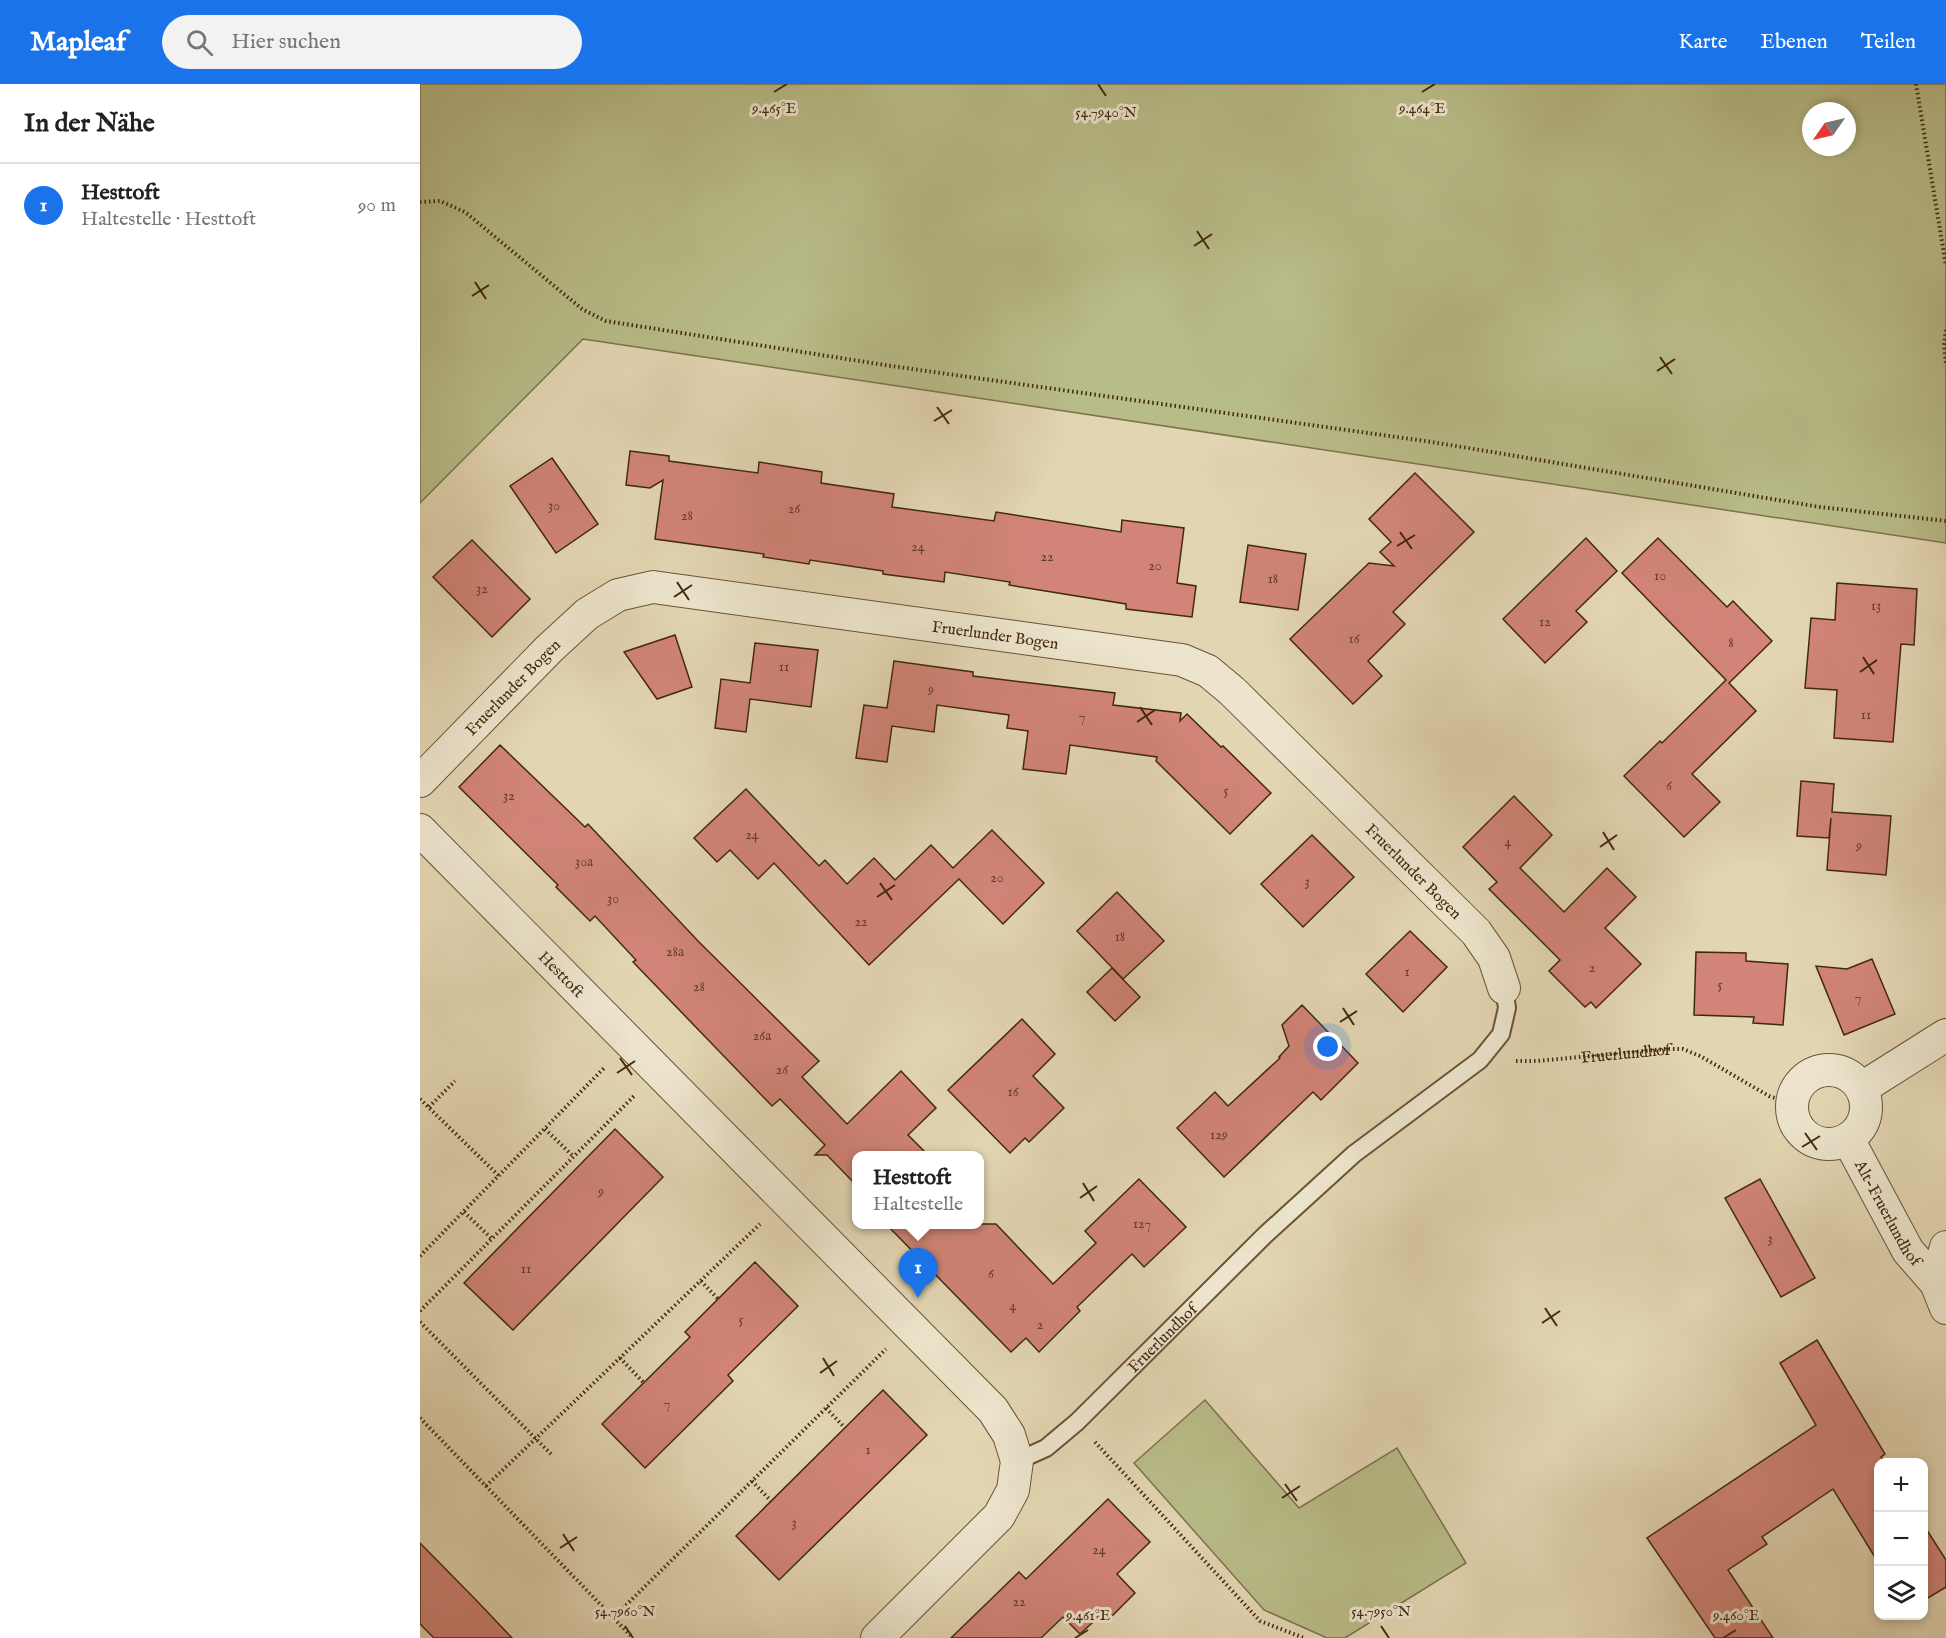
<!DOCTYPE html>
<html lang="de">
<head>
<meta charset="utf-8">
<style>
  body { margin:0; font-family:"IM FELL English",serif; background:#f2f2f2; color:#222 }
  .controls { position:absolute; right:18px; bottom:18px; display:grid; overflow:hidden; border-radius:12px; box-shadow:0 3px 9px #0003 }
  .controls button { width:54px; height:54px; display:grid; place-items:center; padding:0; border:0; border-bottom:2px solid #e0e0e0; background:#fff; color:#222; font:30px sans-serif }
  .compass { position:absolute; left:1382px; top:18px; width:54px; height:54px; border-radius:50%; background:#fff; box-shadow:0 3px 9px #0003; rotate:236deg }
  .you { position:absolute; left:908px; top:963px; width:21px; height:21px; margin:-15px; border:4px solid #fff; border-radius:50%; background:#1a73e8; box-shadow:0 0 0 9px #1a73e833 }
  .badge { display:grid; place-items:center; width:39px; height:39px; border-radius:50%; background:#1a73e8; color:#fff; font-size:20px; font-weight:700 }
  .pin { position:absolute; translate:-50% -50px; filter:drop-shadow(0 2px 3px #0008) }
  .pin::after { content:''; position:absolute; top:32px; width:21px; height:18px; background:inherit; clip-path:polygon(0 0,100% 0,50% 100%) }
  .popup { position:absolute; left:432px; top:1067px; width:132px; height:78px; box-sizing:border-box; display:grid; place-content:center; border-radius:12px; background:#fff; filter:drop-shadow(0 2px 4px #0005); font-size:20px; white-space:nowrap; color:#767676 }
  .popup b { font-size:22px; color:#222 }
  .popup::after { content:''; position:absolute; left:50%; top:100%; margin-left:-12px; border:12px solid transparent; border-top-color:#fff }
  .list { margin:0; padding:0; list-style:none }
  h2 { display:flex; justify-content:space-between; align-items:center; height:78px; margin:0; padding:0 24px; font-size:26px }
  h2 small { font-size:20px; font-weight:400; color:#767676 }
  .list li { display:grid; grid-template-columns:39px 1fr auto; gap:18px; align-items:center; box-sizing:border-box; height:84px; padding:0 24px; border-top:2px solid #e0e0e0 }
  .list b { display:block; font-size:22px; white-space:nowrap }
  .list p { margin:0; font-size:20px; white-space:nowrap; color:#767676 }
  .list em { font-size:20px; font-style:normal; color:#767676 }
  .icon { flex:none; width:33px; height:33px; fill:none; stroke:currentColor; stroke-width:2; stroke-linecap:round; stroke-linejoin:round }
  .map { position:relative; flex:none; width:1526px; height:1554px; overflow:hidden }
  header { display:flex; align-items:center; gap:36px; box-sizing:border-box; height:84px; padding:0 30px; background:#1a73e8; color:#fff }
  header strong { font-size:28px }
  nav { display:flex; gap:33px; margin-inline-start:auto; font-size:21px }
  .search { width:420px; height:54px; background:#f2f2f2; display:flex; align-items:center; gap:15px; box-sizing:border-box; padding:0 21px; border-radius:33px; color:#767676; font-size:22px }
  main { display:flex }
  aside { flex:1; background:#fff }
  .map>svg:first-child { display:block }
  .green { fill:#b8bc88; stroke:#7d724c; stroke-width:1.5; fill-rule:evenodd }
  .building { fill:#d18477; stroke:#42280f; stroke-width:1.5 }
  .lines { fill:none; stroke-linecap:round; stroke-linejoin:round }
  .lane-casing { stroke:#6a5338; stroke-width:20 }
  .street-casing { stroke:#6a5338; stroke-width:34 }
  .path { stroke:#42280f; stroke-width:4; stroke-dasharray:1.5 3; stroke-linecap:butt }
  .lane { stroke:#ece4cc; stroke-width:16 }
  .street { stroke:#ece4cc; stroke-width:32 }
  .ticks { fill:none; stroke:#42280f; stroke-width:2 }
  .labels { text-anchor:middle; stroke-width:6; stroke-linejoin:round; paint-order:stroke }
  .number-label { font-size:14px; fill:#663f29 }
  .street-label { font-size:16px; fill:#42280f; stroke:#ece4cc }
  .ticks-label { font-size:15px; text-anchor:middle; fill:#42280f; stroke:#ece4cc; stroke-width:6; stroke-linejoin:round; paint-order:stroke }
</style>
</head>
<body>
<header>
<strong>Mapleaf</strong>
<div class="search"><svg class="icon" aria-label="search" viewBox="0 0 24 24"><circle cx="10" cy="10" r="6"/><path d="M15 15l6 6"/></svg>Hier suchen</div>
<nav><a>Karte</a><a>Ebenen</a><a>Teilen</a></nav>
</header>
<main>
<aside>
<h2>In der Nähe<small></small></h2>
<ul class="list">
<li><span class="badge">1</span><div><b>Hesttoft</b><p>Haltestelle · Hesttoft</p></div><em>90 m</em></li>
</ul>
</aside>
<div class="map">
<svg width="1526" height="1554" viewBox="0 0 1526 1554">
  <rect width="100%" height="100%" fill="#e2d5b1"/>
  <filter id="stains"><feTurbulence type="fractalNoise" baseFrequency=".00333" numOctaves="4"/><feColorMatrix values="0 0 0 0 .2 0 0 0 0 .09 0 0 0 0 .02 0 0 0 .5 -.17"/></filter>
  <radialGradient id="worn" r=".72"><stop offset=".6" stop-color="#630" stop-opacity="0"/><stop offset="1" stop-color="#630" stop-opacity=".3"/></radialGradient>
  <g class="green">
    <path d="M0 0H1526V459L163 255 0 419ZM1391 27H1427V63H1391Z"/>
    <path d="M785 1316 879 1424 977 1364 1046 1479 925 1554H907L844 1526 714 1379Z"/>
  </g>
  <g class="building">
    <path d="M210 367 249 372V377L338 389 339 378 402 388 401 399 474 410 472 423 574 437 576 428 701 448 702 436 764 444 757 499 776 502 772 533 706 525V520L589 501 590 498 525 488 524 498 463 490V487L390 476 389 480 343 473 344 470 235 455 243 396 230 404 206 401Z"/>
    <path d="M132 374 178 440 136 469 90 402Z"/>
    <path d="M995 389 1054 448 973 528 985 540 948 577 962 592 933 620 870 555 949 479 974 482 960 468 971 458 949 435Z"/>
    <path d="M1166 454 1197 487 1156 527 1167 538 1125 579 1083 535Z"/>
    <path d="M1238 454 1307 523 1313 517 1352 557 1309 599 1336 627 1272 690 1300 718 1264 753 1204 692 1240 657 1242 659 1306 596 1202 489Z"/>
    <path d="M52 456 110 515 72 553 13 493Z"/>
    <path d="M828 461 886 470 878 526 820 518Z"/>
    <path d="M1417 499 1497 505 1494 561 1481 560 1473 658 1414 654 1417 606 1385 604 1391 534 1415 536Z"/>
    <path d="M255 551 272 603 237 615 204 568Z"/>
    <path d="M335 559 398 566 391 623 330 615 326 648 295 644 301 595 330 599Z"/>
    <path d="M474 577 553 588V592L695 609 693 621 761 629 760 637 767 630 801 663 803 662 851 709 810 750 736 677 737 673 650 661 646 690 603 685 608 647 587 644 589 631 517 621 514 648 472 642 467 678 436 674 444 621 467 624Z"/>
    <path d="M80 661 165 743 168 740 279 858 399 977 382 993 427 1040 481 987 516 1024 488 1051 508 1071H436V1101L407 1071H395L405 1061 360 1015 352 1022 213 878 216 876 175 832 170 837 136 803 138 801 39 703Z"/>
    <path d="M1381 697 1414 700 1412 728 1471 732 1466 791 1407 786 1411 734 1409 754 1377 752Z"/>
    <path d="M326 705 399 782 405 776 427 800 454 774 475 796 511 761 533 784 572 746 624 799 583 840 539 795 449 881 354 779 338 795 310 766 297 778 274 754Z"/>
    <path d="M1094 712 1132 751 1100 784 1144 828 1187 784 1216 813 1185 844 1221 880 1176 924 1171 918 1165 923 1129 887 1140 876 1069 805 1077 798 1043 763Z"/>
    <path d="M892 751 934 793 883 843 841 800Z"/>
    <path d="M697 808 744 857 703 895 657 847Z"/>
    <path d="M990 847 1027 883 983 928 946 890Z"/>
    <path d="M1276 868 1326 869V877L1368 880 1363 941 1333 939 1334 933 1274 931Z"/>
    <path d="M1452 875 1475 930 1424 951 1396 882 1427 885Z"/>
    <path d="M692 884 720 913 695 937 667 908Z"/>
    <path d="M882 921 938 979 901 1016 893 1008 804 1093 757 1044 795 1008 808 1022 860 974 859 973 869 962 862 941Z"/>
    <path d="M602 935 635 970 613 992 644 1024 609 1058 605 1054 590 1069 528 1006Z"/>
    <path d="M195 1045 243 1093 93 1246 44 1199Z"/>
    <path d="M719 1095 766 1143 724 1183 712 1170 657 1223 660 1227 619 1268 606 1254 591 1268 466 1140H576L633 1200 676 1159 665 1147Z"/>
    <path d="M1340 1095 1395 1194 1361 1213 1305 1114Z"/>
    <path d="M335 1178 378 1222 308 1291 313 1297 225 1384 182 1340 270 1253 265 1248Z"/>
    <path d="M1397 1256 1465 1370 1461 1373 1465 1378H1458V1478L1413 1405 1342 1453 1347 1460 1308 1486 1353 1554H1295L1227 1454 1396 1341 1360 1279Z"/>
    <path d="M463 1306 507 1351 359 1496 316 1452Z"/>
    <path d="M688 1415 730 1458 697 1490 715 1509 689 1535 683 1529 660 1550 643 1533 621 1554H531L599 1488 606 1495Z"/>
    <path d="M1503 1440 1526 1476V1503L1503 1517Z"/>
    <path d="M0 1459 56 1516 92 1554H14L0 1540Z"/>
  </g>
  <g class="lines">
    <g class="lane-casing">
      <g id="lane">
        <path id="s2" d="M597 1377 626 1364 657 1338 845 1151 934 1070 1060 976 1081 950 1087 924 1084 904"/>
      </g>
    </g>
    <g class="street-casing">
      <g id="street">
        <path id="s3" d="M0 697 129 565 167 530 198 511 233 503 762 576 788 587 812 607 1056 848 1074 874 1084 904"/>
        <path id="s4" d="M0 746 573 1326 589 1351 597 1377 593 1406 579 1432 457 1554"/>
        <circle cx="1409" cy="1023" r="37"/>
        <path d="M1442 1004 1526 951"/>
        <path id="s5" d="M1428 1055 1488 1167 1516 1199 1526 1224"/>
        <path d="M1516 1199 1526 1163"/>
      </g>
    </g>
    <g class="path">
      <path d="M1496 0 1526 182"/>
      <path d="M0 118 20 117 45 128 162 225 186 237 471 282 1012 358 1400 423 1526 437"/>
      <path d="M1526 246 1524 261 1526 280"/>
      <path id="s1" d="M1096 977H1117L1245 965H1263L1280 972 1349 1012 1372 1020"/>
      <path d="M0 1015 79 1092"/>
      <path d="M9 1023 35 997"/>
      <path d="M125 1045 154 1073"/>
      <path d="M44 1128 72 1155"/>
      <path d="M0 1172 185 983"/>
      <path d="M281 1197 298 1215"/>
      <path d="M0 1227 215 1011"/>
      <path d="M0 1238 131 1370"/>
      <path d="M200 1274 223 1298"/>
      <path d="M406 1324 425 1344"/>
      <path d="M0 1334 213 1554"/>
      <path d="M675 1358 840 1537 884 1554"/>
      <path d="M332 1397 351 1417"/>
      <path d="M66 1402 340 1140"/>
      <path d="M193 1534 466 1265"/>
    </g>
    <use href="#lane" class="lane"/>
    <use href="#street" class="street"/>
  </g>
  <path class="ticks" d="M678 0 686 12M354 8 367 0M1002 8 1015 0M777 147 789 165M774 162 792 150M55 198 66 215M52 212 69 201M1240 273 1252 290M1237 287 1255 275M517 323 529 340M514 337 532 326M980 448 992 465M977 462 995 451M257 498 269 516M254 513 272 501M1443 573 1454 590M1440 588 1457 576M720 623 732 641M717 638 735 626M1183 748 1194 766M1180 763 1197 751M460 799 472 816M457 813 475 801M923 924 934 941M920 938 937 927M200 974 212 991M197 989 215 977M1385 1049 1397 1066M1382 1063 1400 1052M663 1099 674 1117M660 1114 677 1102M1125 1224 1137 1242M1122 1239 1140 1227M403 1274 414 1292M400 1289 417 1277M865 1400 877 1417M862 1414 880 1402M143 1450 154 1467M140 1464 157 1453M205 1542 213 1554M961 1542 969 1554M655 1554 668 1546M1303 1554 1316 1546"/>
  <g class="labels">
    <g class="number-label">
      <text x="134" y="426">30</text>
      <text x="374" y="429">26</text>
      <text x="267" y="436">28</text>
      <text x="498" y="467">24</text>
      <text x="627" y="477">22</text>
      <text x="735" y="486">20</text>
      <text x="1240" y="496">10</text>
      <text x="853" y="499">18</text>
      <text x="62" y="509">32</text>
      <text x="1456" y="526">13</text>
      <text x="1125" y="542">12</text>
      <text x="934" y="559">16</text>
      <text x="1311" y="563">8</text>
      <text x="364" y="587">11</text>
      <text x="511" y="610">9</text>
      <text x="1446" y="635">11</text>
      <text x="662" y="637">7</text>
      <text x="1249" y="706">6</text>
      <text x="806" y="711">5</text>
      <text x="89" y="716">32</text>
      <text x="332" y="755">24</text>
      <text x="1088" y="762">4</text>
      <text x="1439" y="766">9</text>
      <text x="164" y="782">30a</text>
      <text x="577" y="798">20</text>
      <text x="887" y="802">3</text>
      <text x="193" y="819">30</text>
      <text x="441" y="842">22</text>
      <text x="700" y="857">18</text>
      <text x="255" y="872">28a</text>
      <text x="1172" y="888">2</text>
      <text x="987" y="892">1</text>
      <text x="1300" y="905">5</text>
      <text x="279" y="907">28</text>
      <text x="1438" y="918">7</text>
      <text x="342" y="956">26a</text>
      <text x="362" y="990">26</text>
      <text x="593" y="1012">16</text>
      <text x="799" y="1055">129</text>
      <text x="181" y="1112">9</text>
      <text x="722" y="1144">127</text>
      <text x="1350" y="1159">3</text>
      <text x="106" y="1189">11</text>
      <text x="571" y="1194">6</text>
      <text x="593" y="1226">4</text>
      <text x="321" y="1240">5</text>
      <text x="620" y="1245">2</text>
      <text x="247" y="1324">7</text>
      <text x="448" y="1370">1</text>
      <text x="374" y="1443">3</text>
      <text x="679" y="1470">24</text>
      <text x="599" y="1522">22</text>
    </g>
    <g class="street-label">
      <text dy="6" stroke="none"><textPath href="#s3" startOffset="654">Fruerlunder Bogen</textPath></text>
      <text dy="6" stroke="none"><textPath href="#s3" startOffset="132">Fruerlunder Bogen</textPath></text>
      <text dy="6" stroke="none"><textPath href="#s3" startOffset="1158">Fruerlunder Bogen</textPath></text>
      <text dy="6" stroke="none"><textPath href="#s4" startOffset="202">Hesttoft</textPath></text>
      <text dy="6" stroke="none"><textPath href="#s1" startOffset="110">Fruerlundhof</textPath></text>
      <text dy="6" stroke="none"><textPath href="#s5" startOffset="84">Alt-Fruerlundhof</textPath></text>
      <text dy="6" stroke="none"><textPath href="#s2" startOffset="192">Fruerlundhof</textPath></text>
    </g>
  </g>
  <g class="ticks-label">
    <text x="354" y="29">9.465°E</text>
    <text x="1002" y="29">9.464°E</text>
    <text x="686" y="33">54.7940°N</text>
    <text x="205" y="1532">54.7960°N</text>
    <text x="961" y="1532">54.7950°N</text>
    <text x="668" y="1536">9.461°E</text>
    <text x="1316" y="1536">9.460°E</text>
  </g>
  <rect width="100%" height="100%" filter="url(#stains)"/>
  <rect width="100%" height="100%" fill="url(#worn)"/>
</svg>
<div class="controls">
<button>+</button>
<button>−</button>
<button><svg class="icon" aria-label="layers" viewBox="0 0 24 24"><path d="M12 4l9 5-9 5-9-5zM3 14l9 5 9-5"/></svg></button>
</div>
<svg class="compass" viewBox="-18 -18 36 36"><path d="M0-13l5 13h-10z" fill="#e53935"/><path d="M0 13l5-13h-10z" fill="#767676"/></svg>
<div class="you"></div>
<div class="pin badge" style="left:498px;top:1214px">1</div>
<div class="popup"><b>Hesttoft</b>Haltestelle</div>
</div>
</main>
</body>
</html>
